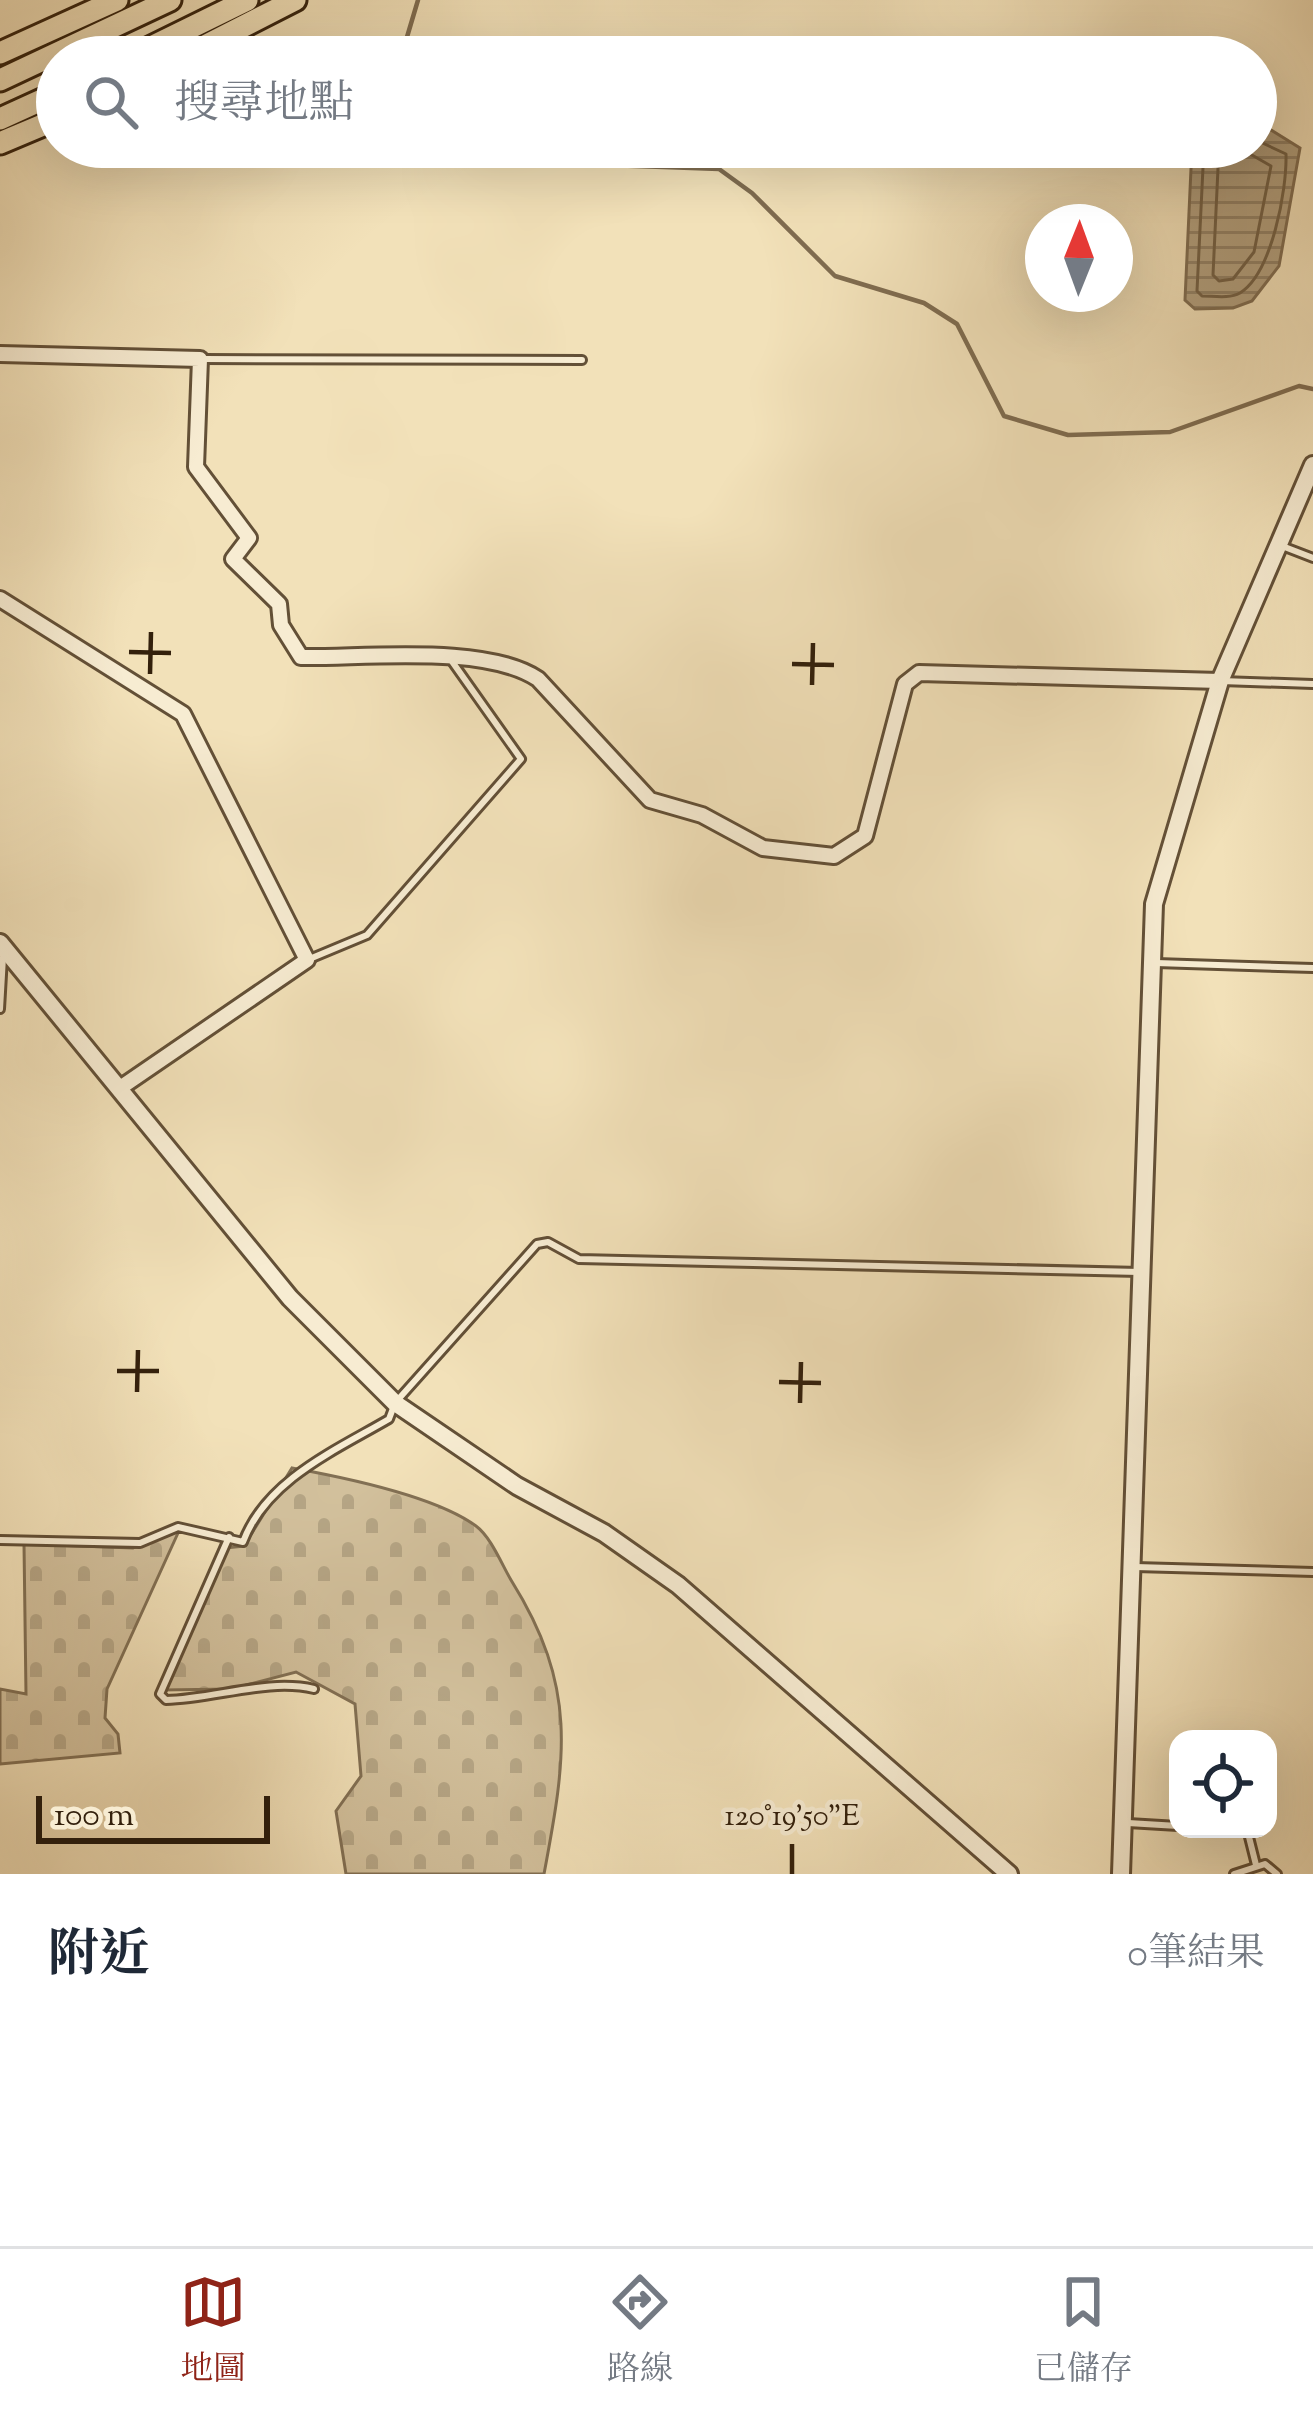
<!DOCTYPE html>
<html lang="zh-TW">
<head>
<meta charset="utf-8">
<style>
  body { margin:0; font-family:"Sorts Mill Goudy","Noto Serif TC",serif; background:#f2f2f3; color:#1f2937 }
  .controls { position:absolute; right:36px; bottom:36px; display:grid; overflow:hidden; border-radius:24px; box-shadow:0 12px 48px #0002 }
  .controls button { width:108px; height:108px; display:grid; place-items:center; padding:0; border:0; border-bottom:3px solid #e0e1e3; background:#fff; color:#1f2937; font:60px sans-serif }
  .compass { position:absolute; left:1025px; top:204px; width:108px; height:108px; border-radius:50%; background:#fff; box-shadow:0 12px 48px #0002; rotate:1deg }
  .scale { position:absolute; left:36px; bottom:30px; width:234px; box-sizing:border-box; padding-left:12px; border:6px solid #33200c; border-top:0; font-size:33px; line-height:42px; white-space:nowrap; color:#33200c; -webkit-text-stroke:9px #f7ecd2; paint-order:stroke }
  .list { margin:0; padding:0; list-style:none }
  h2 { display:flex; justify-content:space-between; align-items:center; height:156px; margin:0; padding:0 48px; font-size:51px }
  h2 small { font-size:39px; font-weight:400; color:#747a83 }
  .icon { flex:none; width:66px; height:66px; fill:none; stroke:currentColor; stroke-width:2; stroke-linecap:round; stroke-linejoin:round }
  .map { position:relative; flex:none; width:1313px; height:1874px; overflow:hidden }
  .search { position:absolute; background:#fff; box-shadow:0 12px 48px #0002; left:36px; right:36px; top:36px; height:132px; display:flex; align-items:center; gap:30px; box-sizing:border-box; padding:0 42px; border-radius:66px; color:#747a83; font-size:45px }
  .sheet { height:372px; background:#fff }
  nav { display:flex; justify-content:space-around; align-items:center; box-sizing:border-box; height:168px; border-top:3px solid #e0e1e3; background:#fff; font-size:33px; color:#747a83 }
  nav a { display:grid; justify-items:center; gap:6px }
  nav .on { color:#8f2418 }
  .map>svg:first-child { display:block }
  .cemetery { fill:url(#cemetery-stones); stroke:#827054; stroke-width:3 }
  .water { fill:url(#water-rules); stroke:#7f6c50; stroke-width:3 }
  .lines { fill:none; stroke-linecap:round; stroke-linejoin:round }
  .shore { stroke:#726045; stroke-width:3 }
  .stream { stroke:#7f6c50; stroke-width:4.5 }
  .service-casing { stroke:#635037; stroke-width:12 }
  .minor-casing { stroke:#635037; stroke-width:20 }
  .tertiary-casing { stroke:#635037; stroke-width:22 }
  .primary-casing { stroke:#33200c; stroke-width:27 }
  .service { stroke:#f7ecd2; stroke-width:6 }
  .minor { stroke:#f7ecd2; stroke-width:14 }
  .tertiary { stroke:#f7ecd2; stroke-width:16 }
  .primary { stroke:#f2e1b9; stroke-width:21 }
  .ticks { fill:none; stroke:#33200c; stroke-width:4.5 }
  .ticks-label { font-size:30px; text-anchor:middle; fill:#33200c; stroke:#f7ecd2; stroke-width:9; stroke-linejoin:round; paint-order:stroke }
</style>
</head>
<body>
<div class="map">
<svg width="1313" height="1874" viewBox="0 0 1313 1874">
  <defs>
    <pattern id="cemetery-stones" width="16" height="16" patternUnits="userSpaceOnUse" patternTransform="scale(3)"><rect width="16" height="16" fill="#d2c09c"/><path d="M2 7V4a2 2 0 0 1 4 0v3zM10 15v-3a2 2 0 0 1 4 0v3z" fill="#b5a585"/></pattern>
    <pattern id="water-rules" width="6" height="5" patternUnits="userSpaceOnUse" patternTransform="scale(3)"><rect width="6" height="5" fill="#b19f7e"/><path d="M0 2.5h6" fill="none" stroke="#918166"/></pattern>
  </defs>
  <rect width="100%" height="100%" fill="#f2e1b9"/>
  <filter id="stains"><feTurbulence type="fractalNoise" baseFrequency=".00167" numOctaves="4"/><feColorMatrix values="0 0 0 0 .2 0 0 0 0 .09 0 0 0 0 .02 0 0 0 .5 -.17"/></filter>
  <radialGradient id="worn" r=".72"><stop offset=".6" stop-color="#630" stop-opacity="0"/><stop offset="1" stop-color="#630" stop-opacity=".3"/></radialGradient>
  <g class="cemetery">
    <path d="M292 1468C342 1477 435 1496 476 1526 491 1537 502 1565 511 1580 578 1687 566 1757 544 1874H346L336 1811 361 1776 355 1704 296 1672 231 1689 163 1690 225 1548 244 1546Z"/>
    <path d="M166 1531 178 1533 107 1689 105 1718 118 1734 120 1753 0 1764V1689L26 1694 24 1544 133 1548Z"/>
  </g>
  <path class="water" d="M1256 128 1271 130 1300 148 1279 266 1252 301 1233 308 1195 309 1185 300 1192 147H1256Z"/>
  <g class="lines">
    <g class="shore">
      <path d="M1204 147 1197 291 1202 296C1214 296 1229 299 1240 293 1272 273 1287 190 1286 154L1256 140"/>
      <path d="M1219 147 1213 275 1219 281 1233 279 1254 252 1271 166 1238 147"/>
    </g>
    <g class="stream">
      <path d="M411 57 407 37 418 0"/>
      <path d="M479 147 579 164 719 169 752 193 835 276 924 303 957 324 1004 416 1068 435 1170 432 1299 386 1313 389"/>
    </g>
    <g class="service-casing">
      <g id="service">
        <path d="M204 359 582 360"/>
        <path d="M1282 546 1313 558"/>
        <path d="M1221 681 1313 684"/>
        <path d="M307 960 367 935 521 759 451 660"/>
        <path d="M1156 963 1313 968"/>
        <path d="M0 1009 3 957"/>
        <path d="M229 1537 160 1694 166 1700C215 1699 268 1678 314 1689"/>
        <path d="M0 1540 140 1543 178 1527 243 1542C266 1480 336 1450 389 1419L395 1403 537 1244 548 1242 579 1259 1140 1272"/>
        <path d="M1135 1567 1313 1572"/>
        <path d="M1128 1823 1178 1826"/>
        <path d="M1247 1829 1256 1865"/>
        <path d="M1234 1874 1265 1864 1277 1874"/>
      </g>
    </g>
    <g class="minor-casing">
      <g id="minor">
        <path d="M0 354 200 359 196 467 249 538 233 559 279 604 281 625 301 657C365 658 486 644 538 679L650 800 702 815 763 848 834 856 865 836 905 684 919 673 1220 681"/>
        <path d="M0 599 183 714 307 960 120 1088"/>
      </g>
    </g>
    <g class="tertiary-casing">
      <g id="tertiary">
        <path d="M0 943 290 1298 395 1403 517 1486 604 1533 678 1585 1009 1874"/>
        <path d="M1121 1874 1154 904 1220 681 1313 465"/>
      </g>
    </g>
    <g class="primary-casing">
      <g id="primary">
        <path d="M0 53 117 0"/>
        <path d="M131 57 247 0"/>
        <path d="M183 57 295 0"/>
        <path d="M0 80 170 0"/>
        <path d="M0 119 57 93"/>
        <path d="M0 143 57 119"/>
      </g>
    </g>
    <use href="#service" class="service"/>
    <use href="#minor" class="minor"/>
    <use href="#tertiary" class="tertiary"/>
    <use href="#primary" class="primary"/>
  </g>
  <path class="ticks" d="M129 652 171 653M792 664 834 665M150 674 151 632M812 685 813 643M117 1371H159M779 1382 821 1383M137 1392 138 1350M800 1403 801 1362M792 1874V1844"/>
  <g class="ticks-label">
    <text x="792" y="1825">120°19'50"E</text>
  </g>
  <rect width="100%" height="100%" filter="url(#stains)"/>
  <rect width="100%" height="100%" fill="url(#worn)"/>
</svg>
<div class="controls">
<button><svg class="icon" aria-label="locate" viewBox="0 0 24 24"><circle cx="12" cy="12" r="6"/><path d="M12 2v4M12 18v4M2 12h4M18 12h4"/></svg></button>
</div>
<svg class="compass" viewBox="-18 -18 36 36"><path d="M0-13l5 13h-10z" fill="#e53935"/><path d="M0 13l5-13h-10z" fill="#747a83"/></svg>
<div class="scale">100 m</div>
<div class="search"><svg class="icon" aria-label="search" viewBox="0 0 24 24"><circle cx="10" cy="10" r="6"/><path d="M15 15l6 6"/></svg>搜尋地點</div>
</div>
<section class="sheet">
<h2>附近<small>0筆結果</small></h2>
<ul class="list">
</ul>
</section>
<nav>
<a class="on"><svg class="icon" aria-label="map" viewBox="0 0 24 24"><path d="M3 6l6-2 6 2 6-2v14l-6 2-6-2-6 2zM9 4v14M15 6v14"/></svg>地圖</a>
<a><svg class="icon" aria-label="directions" viewBox="0 0 24 24"><path d="M12 3l9 9-9 9-9-9zM9 14v-3h6M13 9l2 2-2 2"/></svg>路線</a>
<a><svg class="icon" aria-label="saved" viewBox="0 0 24 24"><path d="M7 4h10v16l-5-4-5 4z"/></svg>已儲存</a>
</nav>
</body>
</html>
